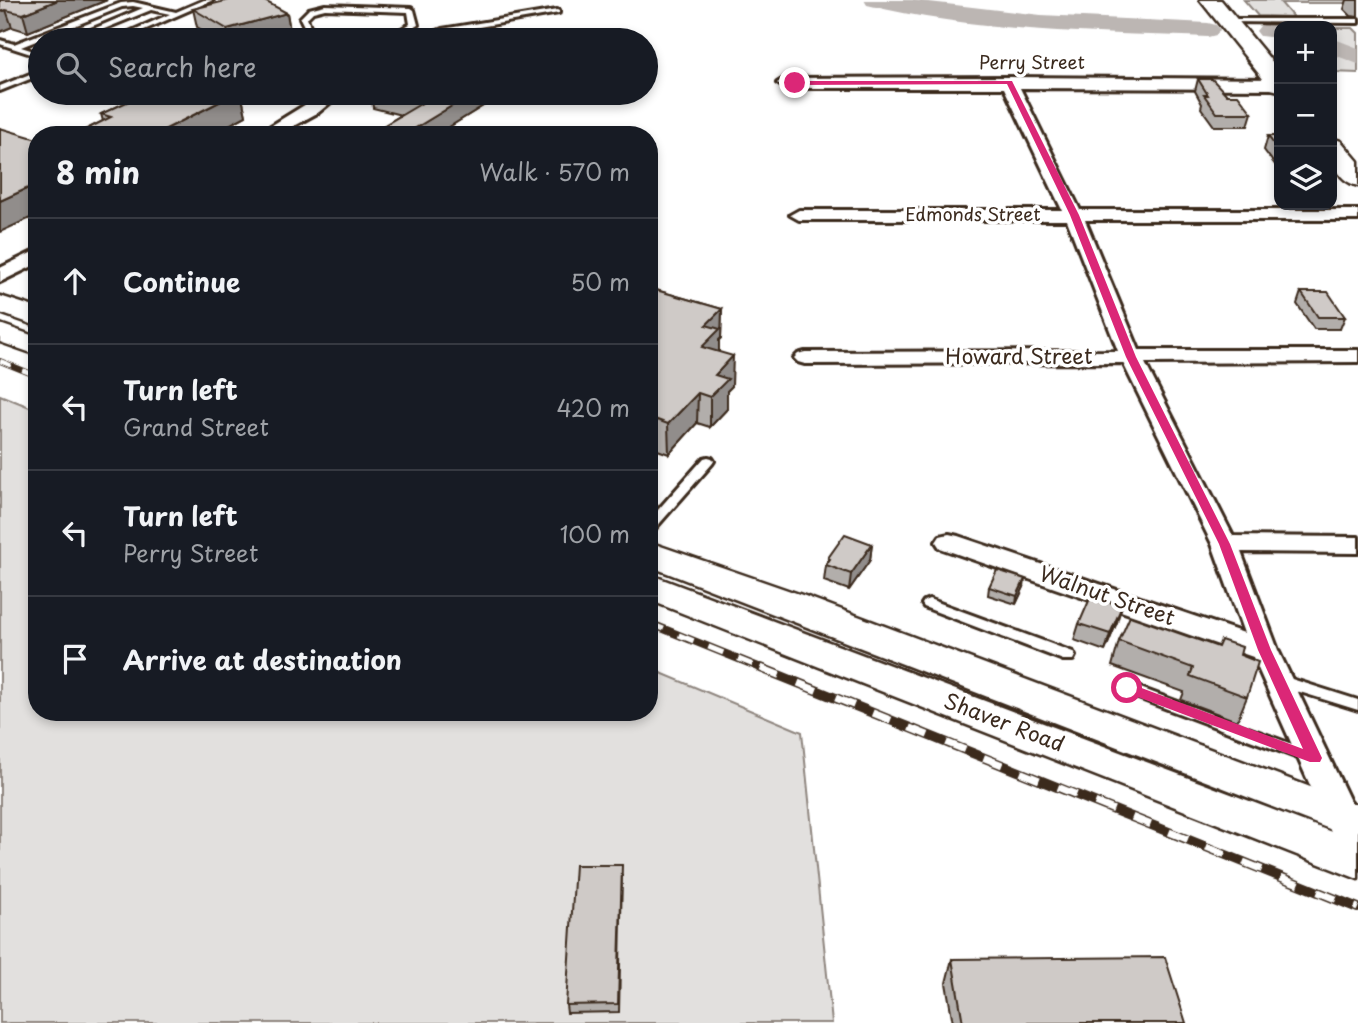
<!DOCTYPE html>
<html lang="en">
<head>
<meta charset="utf-8">
<style>
  body { margin:0; font-family:"Playpen Sans",sans-serif; background:#20242c; color:#f1f3f6 }
  .controls { position:absolute; right:21px; top:21px; display:grid; overflow:hidden; border-radius:14px; box-shadow:0 4px 10px #0003 }
  .controls button { width:63px; height:63px; display:grid; place-items:center; padding:0; border:0; border-bottom:2px solid #363941; background:#171b24; color:#f1f3f6; font:35px sans-serif }
  .stop { position:absolute; width:21px; height:21px; margin:-16px; border:5px solid #db2777; border-radius:50%; background:#fff }
  .stop.end { background:#db2777; border-color:#fff; box-shadow:0 2px 7px #0008 }
  .list { margin:0; padding:0; list-style:none }
  h2 { display:flex; justify-content:space-between; align-items:center; height:91px; margin:0; padding:0 28px; font-size:30px }
  h2 small { font-size:23px; font-weight:400; color:#9ea1a6 }
  .list li { display:grid; grid-template-columns:46px 1fr auto; gap:21px; align-items:center; box-sizing:border-box; height:126px; padding:0 28px; border-top:2px solid #363941 }
  .list b { display:block; font-size:26px; white-space:nowrap }
  .list p { margin:0; font-size:23px; white-space:nowrap; color:#9ea1a6 }
  .list em { font-size:23px; font-style:normal; color:#9ea1a6 }
  .icon { flex:none; width:38px; height:38px; fill:none; stroke:currentColor; stroke-width:2; stroke-linecap:round; stroke-linejoin:round }
  .map { position:relative; flex:none; width:1358px; height:1023px; overflow:hidden }
  .search { position:absolute; background:#171b24; box-shadow:0 4px 10px #0003; left:28px; top:28px; width:630px; height:77px; display:flex; align-items:center; gap:18px; box-sizing:border-box; padding:0 24px; border-radius:38px; color:#9ea1a6; font-size:26px }
  .panel { position:absolute; background:#171b24; box-shadow:0 4px 10px #0003; left:28px; top:126px; width:630px; height:595px; border-radius:28px }
  .map>svg:first-child { display:block }
  .green { fill:#e2e0de; stroke:#8e857e; stroke-width:2 }
  .lines { fill:none; stroke-linecap:round; stroke-linejoin:round }
  .river { fill:#bcb6b3; fill-rule:evenodd }
  .lane-casing { stroke:#3b2a1e; stroke-width:6 }
  .street-casing { stroke:#3b2a1e; stroke-width:6 }
  .secondary-casing { stroke:#3b2a1e; stroke-width:5 }
  .primary-casing { stroke:#3b2a1e; stroke-width:5 }
  .lane { fill:#fff; fill-rule:evenodd }
  .street { fill:#fff; fill-rule:evenodd }
  .secondary { fill:#fff; fill-rule:evenodd }
  .primary { fill:#fff; fill-rule:evenodd }
  .rail-far2-casing { stroke:#3b2a1e; stroke-width:6 }
  .rail-far1-casing { stroke:#3b2a1e; stroke-width:8 }
  .rail-casing { stroke:#3b2a1e; stroke-width:10 }
  .rail-far2 { stroke:#fff; stroke-width:4.5; stroke-dasharray:12; stroke-linecap:butt }
  .rail-far1 { stroke:#fff; stroke-width:5; stroke-dasharray:16; stroke-linecap:butt }
  .rail { stroke:#fff; stroke-width:7; stroke-dasharray:20; stroke-linecap:butt }
  .wall { fill:#b2aeab; stroke:#3b2a1e; stroke-width:2 }
  .shaded-wall { fill:#918d8b; stroke:#3b2a1e; stroke-width:2 }
  .building { fill:#cfcac7; stroke:#3b2a1e; stroke-width:2 }
  .route { fill:#db2777 }
  .labels { text-anchor:middle; stroke-width:7; stroke-linejoin:round; paint-order:stroke }
  .far-street-label { font-size:18px; fill:#3b2a1e; stroke:#fff }
  .street-label { font-size:21px; fill:#3b2a1e; stroke:#fff }
</style>
</head>
<body>
<div class="map">
<svg width="1358" height="1023" viewBox="0 0 1358 1023">
  <rect width="100%" height="100%" fill="#fff"/>
  <filter id="ink" filterUnits="userSpaceOnUse"><feTurbulence type="fractalNoise" baseFrequency=".0143" numOctaves="2"/><feDisplacementMap in="SourceGraphic" scale="14" xChannelSelector="R" yChannelSelector="G"/><feConvolveMatrix kernelMatrix="1 2 1 2 8 2 1 2 1" color-interpolation-filters="sRGB"/></filter>
  <g filter="url(#ink)">
    <g class="green">
      <path d="M1244 0H1358V3H1281L1293 17 1258 16Z"/>
      <path d="M1332 28H1353L1358 33V73L1332 72Z"/>
      <path d="M0 395 37 410V712H649V668L802 732 832 1023H0Z"/>
    </g>
    <g class="lines">
      <g class="river">
        <path d="M864 0H912L1041 15 1208 23 1216 25 1220 30 1216 35 1208 37C1095 33 977 32 867 5Z"/>
        <path d="M1268 24 1287 26H1279V38L1260 36 1256 31 1260 26Z"/>
        <path d="M1332 38 1358 48V64L1332 54Z"/>
      </g>
      <g class="lane-casing">
        <g id="lane">
          <path d="M204 0H213L121 40H111L170 14 151 10 77 40H67L143 8 133 6 122 7 21 47 40 53V57L0 44V40L14 44 121 3 133 2 176 12Z"/>
          <path d="M325 5 411 8 414 10 418 25 395 37H319L305 28 300 18 309 9ZM325 9 408 12 410 24 394 33H321L310 26 307 18 313 12Z"/>
          <path d="M557 10 559 11V13L444 33 426 40H416L442 29Z"/>
          <path d="M1225 19H1358V23L1227 22 1225 21Z"/>
          <path d="M40 70V75L0 91V86Z"/>
          <path d="M708 457 712 458 714 461 712 464 653 531 649 532V520L704 458Z"/>
          <path d="M929 599 1073 652 1075 656 1073 660H1063L924 607 922 604 924 601Z"/>
          <path d="M1279 675 1358 700V710L1274 684 1272 680 1274 676Z"/>
          <path d="M1127 683 1313 752 1315 756 1313 760 1308 762 1303 760 1122 692 1120 688 1122 684Z"/>
        </g>
      </g>
      <g class="street-casing">
        <g id="street">
          <path d="M1009 77 1279 79V89L1020 88 1080 210H1358V220H1085L1139 350H1358V362L1145 363 1233 536 1358 537V553L1241 552 1278 650 1358 818V870L1347 866 1342 857 1253 657 940 548 936 542 940 536 949 534 958 536 1244 633 1212 544 1123 363 805 364 798 362 794 358 798 354 805 352 1118 351 1067 220H799L790 215 799 210H1062L1004 88H785L777 83 785 78Z"/>
          <path d="M324 93H342L319 112 277 135H256Z"/>
          <path d="M37 250V264L0 282V268Z"/>
        </g>
      </g>
      <g class="secondary-casing">
        <g id="secondary">
          <path d="M0 296 37 308V326L0 313Z"/>
          <path d="M0 324 37 337V355L0 342Z"/>
          <path d="M649 542 805 596 1358 805V840L649 566Z"/>
          <path d="M649 574 1358 842V879L649 600Z"/>
        </g>
      </g>
      <g class="primary-casing">
        <g id="primary">
          <path d="M1200 0H1221L1279 70V91L1271 89Z"/>
          <path d="M1332 138 1341 141 1358 161V186C1335 180 1331 159 1332 138Z"/>
        </g>
      </g>
      <use href="#lane" class="lane"/>
      <use href="#street" class="street"/>
      <use href="#secondary" class="secondary"/>
      <use href="#primary" class="primary"/>
      <g class="rail-far2-casing">
        <path id="rail-far2" d="M0 361 37 376"/>
      </g>
      <g class="rail-far1-casing">
        <path id="rail-far1" d="M649 623 766 670"/>
      </g>
      <g class="rail-casing">
        <path id="rail" d="M761 668 1358 908"/>
      </g>
      <use href="#rail-far2" class="rail-far2"/>
      <use href="#rail-far1" class="rail-far1"/>
      <use href="#rail" class="rail"/>
    </g>
    <g class="wall">
      <path d="M0 0H107L28 32 12 27 0 32Z"/>
      <path d="M1347 0H1358V17L1351 16 1344 9Z"/>
      <path d="M193 9 287 13 290 31 256 40H220L197 27Z"/>
      <path d="M1198 79 1227 95 1252 113 1248 126H1214L1201 108 1202 104 1195 91Z"/>
      <path d="M146 93H241L246 116 210 135H75L103 121 101 114Z"/>
      <path d="M371 93H504L436 135H368L401 115 373 108Z"/>
      <path d="M1268 136H1279V170L1264 150Z"/>
      <path d="M649 288 722 309 721 338 719 340V352L732 386 727 391V409L710 427 697 423 669 454 649 447Z"/>
      <path d="M1301 292 1345 317 1340 329H1314L1297 304Z"/>
      <path d="M872 544 870 560 849 590 824 581 826 565 828 562V558Z"/>
      <path d="M989 587H1024L1016 604 988 595Z"/>
      <path d="M1117 622 1105 651 1074 640 1079 624Z"/>
      <path d="M1119 641 1240 655 1247 697 1237 721 1181 700 1184 692 1112 666Z"/>
      <path d="M622 874 619 1012 567 1013 566 1005Z"/>
      <path d="M952 959 1186 1023H953L946 983Z"/>
    </g>
    <g class="shaded-wall">
      <path d="M58 0H107L28 32 23 14Z"/>
      <path d="M6 10 12 27 0 32V12Z"/>
      <path d="M287 13 290 31 256 40H230L227 29Z"/>
      <path d="M237 93H241L246 116 210 135H156V134Z"/>
      <path d="M473 93H504L436 135H404Z"/>
      <path d="M145 130 146 135H136Z"/>
      <path d="M37 184V215L0 232V201Z"/>
      <path d="M722 309 721 338 719 340V358L702 347 706 325Z"/>
      <path d="M733 356 732 386 727 391V409L710 427V397L715 375Z"/>
      <path d="M698 393 697 423 669 454 668 424Z"/>
      <path d="M872 544 870 560 849 590 851 574Z"/>
      <path d="M1025 579 1024 587 1016 604 1017 596Z"/>
      <path d="M1122 606 1117 622 1105 651 1110 634Z"/>
    </g>
    <g class="building">
      <path d="M0 0H58L23 14 6 10 0 12Z"/>
      <path d="M229 0H263L287 13 227 29 193 9Z"/>
      <path d="M1198 79H1212L1227 95H1238L1252 113H1217L1204 95H1208Z"/>
      <path d="M146 93H237L156 134 145 130 136 135H75L111 117 101 114Z"/>
      <path d="M380 93H473L404 135H368L422 103Z"/>
      <path d="M0 128 37 139V184L0 201Z"/>
      <path d="M1268 136H1279V151Z"/>
      <path d="M649 288 722 309 706 325 720 329 702 347 733 356 715 375 728 379 710 397 698 393 668 424 649 417Z"/>
      <path d="M1301 292H1328L1345 317H1318Z"/>
      <path d="M845 534 872 544 851 574 826 565 830 559 828 558Z"/>
      <path d="M997 570 1025 579 1017 596 989 587Z"/>
      <path d="M1091 596 1122 606 1110 634 1079 624Z"/>
      <path d="M1130 616 1218 647 1221 640 1242 647 1240 655 1258 662 1247 697 1190 676 1193 668 1119 641Z"/>
      <path d="M575 865H622L618 1004 566 1005Z"/>
      <path d="M1165 957 1186 1023H963L952 959Z"/>
    </g>
  </g>
  <path class="route" d="M792 81H1012L1079 215 1136 357 1230 544 1271 650 1322 758 1320 762H1310L1122 691 1120 688 1122 684H1131L1303 749 1258 650 1219 544 1126 357 1070 215 1007 84 795 85Z"/>
  <g class="labels">
    <g class="far-street-label">
      <text x="1032" y="69">Perry Street</text>
      <text x="973" y="221">Edmonds Street</text>
    </g>
    <g class="street-label">
      <text x="1019" y="364">Howard Street</text>
      <text transform="translate(1107 596) rotate(19)" y="7">Walnut Street</text>
      <text transform="translate(1004 723) rotate(21)" y="7">Shaver Road</text>
    </g>
  </g>
</svg>
<div class="controls">
<button>+</button>
<button>−</button>
<button><svg class="icon" aria-label="layers" viewBox="0 0 24 24"><path d="M12 4l9 5-9 5-9-5zM3 14l9 5 9-5"/></svg></button>
</div>
<div class="stop" style="left:1127px;top:688px"></div>
<div class="stop end" style="left:795px;top:83px"></div>
<div class="search"><svg class="icon" aria-label="search" viewBox="0 0 24 24"><circle cx="10" cy="10" r="6"/><path d="M15 15l6 6"/></svg>Search here</div>
<section class="panel">
<h2>8 min<small>Walk · 570 m</small></h2>
<ul class="list">
<li><svg class="icon" aria-label="ahead" viewBox="0 0 24 24"><path d="M12 20V5M6 11l6-6 6 6"/></svg><div><b>Continue</b></div><em>50 m</em></li>
<li><svg class="icon" aria-label="left" viewBox="0 0 24 24"><path d="M17 20v-9H6M10 6l-5 5 5 5"/></svg><div><b>Turn left</b><p>Grand Street</p></div><em>420 m</em></li>
<li><svg class="icon" aria-label="left" viewBox="0 0 24 24"><path d="M17 20v-9H6M10 6l-5 5 5 5"/></svg><div><b>Turn left</b><p>Perry Street</p></div><em>100 m</em></li>
<li><svg class="icon" aria-label="arrive" viewBox="0 0 24 24"><path d="M6 21V4h12l-3 4 3 4H6"/></svg><div><b>Arrive at destination</b></div></li>
</ul>
</section>
</div>
</body>
</html>
